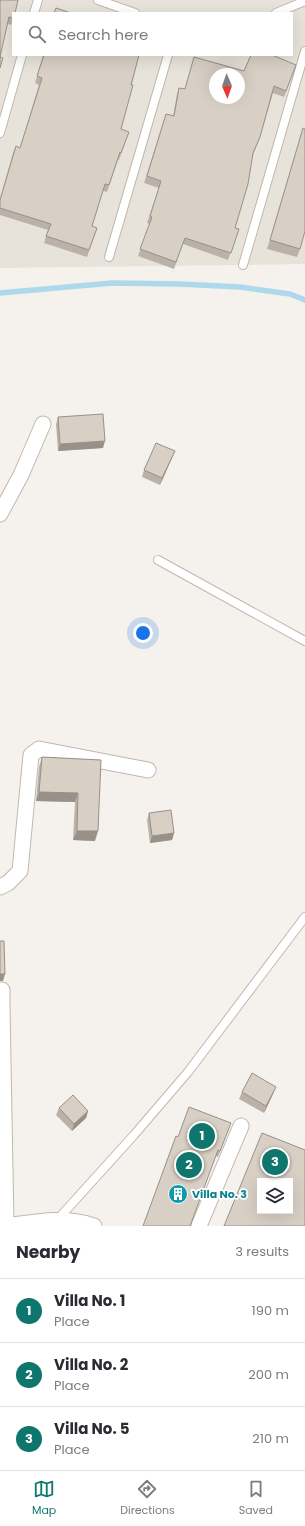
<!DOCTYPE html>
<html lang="en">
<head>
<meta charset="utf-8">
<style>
  body { margin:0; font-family:Poppins,sans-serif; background:#f7f7f7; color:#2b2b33 }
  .controls { position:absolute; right:12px; bottom:12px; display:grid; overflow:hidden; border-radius:0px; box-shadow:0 4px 16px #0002 }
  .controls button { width:36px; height:36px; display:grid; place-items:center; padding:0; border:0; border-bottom:1px solid #e1e1e2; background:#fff; color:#2b2b33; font:20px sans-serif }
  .compass { position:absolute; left:209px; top:68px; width:36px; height:36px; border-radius:50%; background:#fff; box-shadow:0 4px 16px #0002; rotate:178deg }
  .you { position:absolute; left:143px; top:633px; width:14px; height:14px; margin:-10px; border:3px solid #fff; border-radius:50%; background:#1a73e8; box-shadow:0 0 0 6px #1a73e833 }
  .badge { display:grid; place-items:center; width:26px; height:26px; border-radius:50%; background:#0f766e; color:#fff; font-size:13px; font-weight:700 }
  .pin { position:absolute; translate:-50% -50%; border:2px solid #fff; box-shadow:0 1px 4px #0006 }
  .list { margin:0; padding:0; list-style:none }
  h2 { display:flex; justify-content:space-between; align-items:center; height:52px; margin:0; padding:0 16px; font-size:17px }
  h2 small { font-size:13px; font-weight:400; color:#7c7c81 }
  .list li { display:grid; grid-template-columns:26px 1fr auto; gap:12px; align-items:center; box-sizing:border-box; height:64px; padding:0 16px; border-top:1px solid #e1e1e2 }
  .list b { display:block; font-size:15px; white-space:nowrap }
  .list p { margin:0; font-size:13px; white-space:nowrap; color:#7c7c81 }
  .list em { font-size:13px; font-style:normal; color:#7c7c81 }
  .icon { flex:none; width:22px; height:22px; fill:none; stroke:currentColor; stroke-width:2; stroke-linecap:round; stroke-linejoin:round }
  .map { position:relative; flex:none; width:305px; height:1226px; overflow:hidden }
  .search { position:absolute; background:#fff; box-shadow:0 4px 16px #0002; left:12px; right:12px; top:12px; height:44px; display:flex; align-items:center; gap:10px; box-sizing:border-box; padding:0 14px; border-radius:0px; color:#7c7c81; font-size:15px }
  .sheet { height:244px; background:#fff }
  nav { display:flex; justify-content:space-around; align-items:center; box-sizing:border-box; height:56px; border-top:1px solid #e1e1e2; background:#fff; font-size:11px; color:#7c7c81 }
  nav a { display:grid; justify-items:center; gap:2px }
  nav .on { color:#0f766e }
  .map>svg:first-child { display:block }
  .residential { fill:#e8e3da; fill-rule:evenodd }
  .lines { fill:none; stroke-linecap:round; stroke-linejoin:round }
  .stream { stroke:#aed8eb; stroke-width:5.5 }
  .lane-casing { stroke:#c0b8af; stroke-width:10 }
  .street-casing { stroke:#c0b8af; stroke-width:17 }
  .lane { stroke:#fff; stroke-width:8 }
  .street { stroke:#fff; stroke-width:15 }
  .wall { fill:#bab2a9 }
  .shaded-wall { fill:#97918a }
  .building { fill:#d8cfc5; stroke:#97918a; fill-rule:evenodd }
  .labels { text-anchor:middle; stroke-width:3.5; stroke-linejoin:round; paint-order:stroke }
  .culture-label { font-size:11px; font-weight:bold; fill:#0d838f; stroke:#fff; text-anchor:start }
</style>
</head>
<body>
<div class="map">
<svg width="305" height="1226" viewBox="0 0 305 1226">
  <rect width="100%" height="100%" fill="#f5f1ec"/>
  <path class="residential" d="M0 0H305V264L0 268ZM13 13H292V55H13ZM215 74H239V98H215Z"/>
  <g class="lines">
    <path class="stream" d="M0 293 112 283 179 284 240 287 290 294 305 300"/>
    <g class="lane-casing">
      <g id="lane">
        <path d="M98 0 135 13"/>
        <path d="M34 13 38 0"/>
        <path d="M276 13 305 1"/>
        <path d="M0 133 22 55"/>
        <path d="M109 257 168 55"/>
        <path d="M243 265 305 51"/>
        <path d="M158 560 305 641"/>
        <path d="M58 1219 134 1135 188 1072 305 917"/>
      </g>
    </g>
    <g class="street-casing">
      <g id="street">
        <path d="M0 514 21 475 43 424"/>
        <path d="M0 887 8 883 20 871 31 755 39 749 148 770"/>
        <path d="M0 990H2V1005L6 1226"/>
        <path d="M6 1226C36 1222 65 1216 94 1226"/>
        <path d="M199 1226 241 1126"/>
      </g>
    </g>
    <use href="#lane" class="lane"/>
    <use href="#street" class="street"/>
  </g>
  <g class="wall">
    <path d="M0 0 13 13V21L11 25 8 24Z"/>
    <path d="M43 55H139L121 129 129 132 119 160 118 159 107 192 103 191 92 226 97 228 87 257 44 243 48 230 0 215V199L13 153 16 146 20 148 39 85 35 83Z"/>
    <path d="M194 57 244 71 296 65 284 97 273 93 260 137 253 155 235 228 239 229 228 260 183 244 174 269 138 256 150 224 147 223 159 188 144 183 166 114 173 116 177 94 179 88 185 89Z"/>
    <path d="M303 128 300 249 297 257 267 249Z"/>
    <path d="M58 417 103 448 58 451 56 424Z"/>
    <path d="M175 451 160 485 142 477 144 470Z"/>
    <path d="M42 757 101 760 95 841 73 840 75 802 36 801 39 767Z"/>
    <path d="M149 813 174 833 172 840 150 843 147 820Z"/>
    <path d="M242 1092 273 1094 264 1113 239 1099Z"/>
    <path d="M59 1108 88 1111 86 1118 72 1131 56 1115Z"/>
    <path d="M231 1123 218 1157 178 1137Z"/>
  </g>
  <g class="shaded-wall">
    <path d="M105 441 103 448 58 451 60 444Z"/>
    <path d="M175 451 172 458 160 485 162 478Z"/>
    <path d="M39 792 78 793 75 802 36 801Z"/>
    <path d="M77 831H98L95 841 73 840Z"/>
    <path d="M174 833 172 840 150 843 152 836Z"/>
    <path d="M0 974H5L3 981H0Z"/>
    <path d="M276 1087 273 1094 264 1113 266 1106Z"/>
    <path d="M88 1111 86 1118 72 1131 74 1124Z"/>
  </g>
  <g class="building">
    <path d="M0 0H18L15 13H13V18L9 17 0 57Z"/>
    <path d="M56 8 71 13H54Z"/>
    <path d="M44 55H139L131 85H133L121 129 129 132 121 153 120 152 109 185 105 184 92 226 97 228 89 250 46 236 51 224 0 208V200L16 146 20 148 42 78 37 76Z"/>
    <path d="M251 55H272L296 65 286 91 274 86 260 137 253 153 248 184 235 228 239 229 231 253 185 238 176 262 140 249 152 217 150 216 161 181 147 176 166 114 174 116 179 88 185 89 194 57 244 71ZM215 74H239V98H215Z"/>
    <path d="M0 57 3 58 0 68Z"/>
    <path d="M303 128 305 129V231L300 249 270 240Z"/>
    <path d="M103 414 105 441 60 444 58 417Z"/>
    <path d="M156 443 175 451 162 478 144 470Z"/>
    <path d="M42 757 101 760 98 831H77L78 793 39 792Z"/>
    <path d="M171 810 174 833 152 836 149 813Z"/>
    <path d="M0 941H4L5 974H0Z"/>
    <path d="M252 1073 276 1087 266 1106 242 1092Z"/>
    <path d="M73 1095 88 1111 74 1124 59 1108Z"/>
    <path d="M189 1107 231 1123 220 1151 218 1150 190 1226H143L176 1136 178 1137Z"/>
    <path d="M262 1133 305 1150V1226H224ZM260 1181H290V1211H260Z"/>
  </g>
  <defs>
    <g id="building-disc" transform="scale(1)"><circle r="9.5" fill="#0f9aa8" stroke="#fff"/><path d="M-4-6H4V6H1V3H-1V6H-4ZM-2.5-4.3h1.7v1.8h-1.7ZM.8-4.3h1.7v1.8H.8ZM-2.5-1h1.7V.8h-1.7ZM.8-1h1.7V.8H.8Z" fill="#fff"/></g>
  </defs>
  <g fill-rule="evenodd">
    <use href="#building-disc" x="178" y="1194"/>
  </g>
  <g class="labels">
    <g class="culture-label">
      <text x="192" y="1198">Villa No. 3</text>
    </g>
  </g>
</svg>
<div class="controls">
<button><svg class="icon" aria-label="layers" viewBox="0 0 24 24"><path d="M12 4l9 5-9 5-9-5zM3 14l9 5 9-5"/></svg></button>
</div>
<svg class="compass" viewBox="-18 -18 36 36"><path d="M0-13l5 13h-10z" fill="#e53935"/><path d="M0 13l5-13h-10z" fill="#7c7c81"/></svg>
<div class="you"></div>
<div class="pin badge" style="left:202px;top:1136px">1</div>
<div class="pin badge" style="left:189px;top:1165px">2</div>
<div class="pin badge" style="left:275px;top:1162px">3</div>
<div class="search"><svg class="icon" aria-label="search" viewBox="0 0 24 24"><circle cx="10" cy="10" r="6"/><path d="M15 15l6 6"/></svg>Search here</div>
</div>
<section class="sheet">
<h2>Nearby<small>3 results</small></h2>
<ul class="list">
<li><span class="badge">1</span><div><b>Villa No. 1</b><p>Place</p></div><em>190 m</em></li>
<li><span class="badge">2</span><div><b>Villa No. 2</b><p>Place</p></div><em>200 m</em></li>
<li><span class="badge">3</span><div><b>Villa No. 5</b><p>Place</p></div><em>210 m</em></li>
</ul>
</section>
<nav>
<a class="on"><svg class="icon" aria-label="map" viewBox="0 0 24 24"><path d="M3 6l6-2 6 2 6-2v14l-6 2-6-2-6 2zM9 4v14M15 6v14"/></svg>Map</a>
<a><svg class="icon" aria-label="directions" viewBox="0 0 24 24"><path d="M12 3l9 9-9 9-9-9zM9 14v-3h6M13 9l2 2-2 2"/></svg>Directions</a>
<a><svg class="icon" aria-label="saved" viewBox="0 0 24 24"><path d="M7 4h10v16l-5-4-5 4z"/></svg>Saved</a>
</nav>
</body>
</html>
